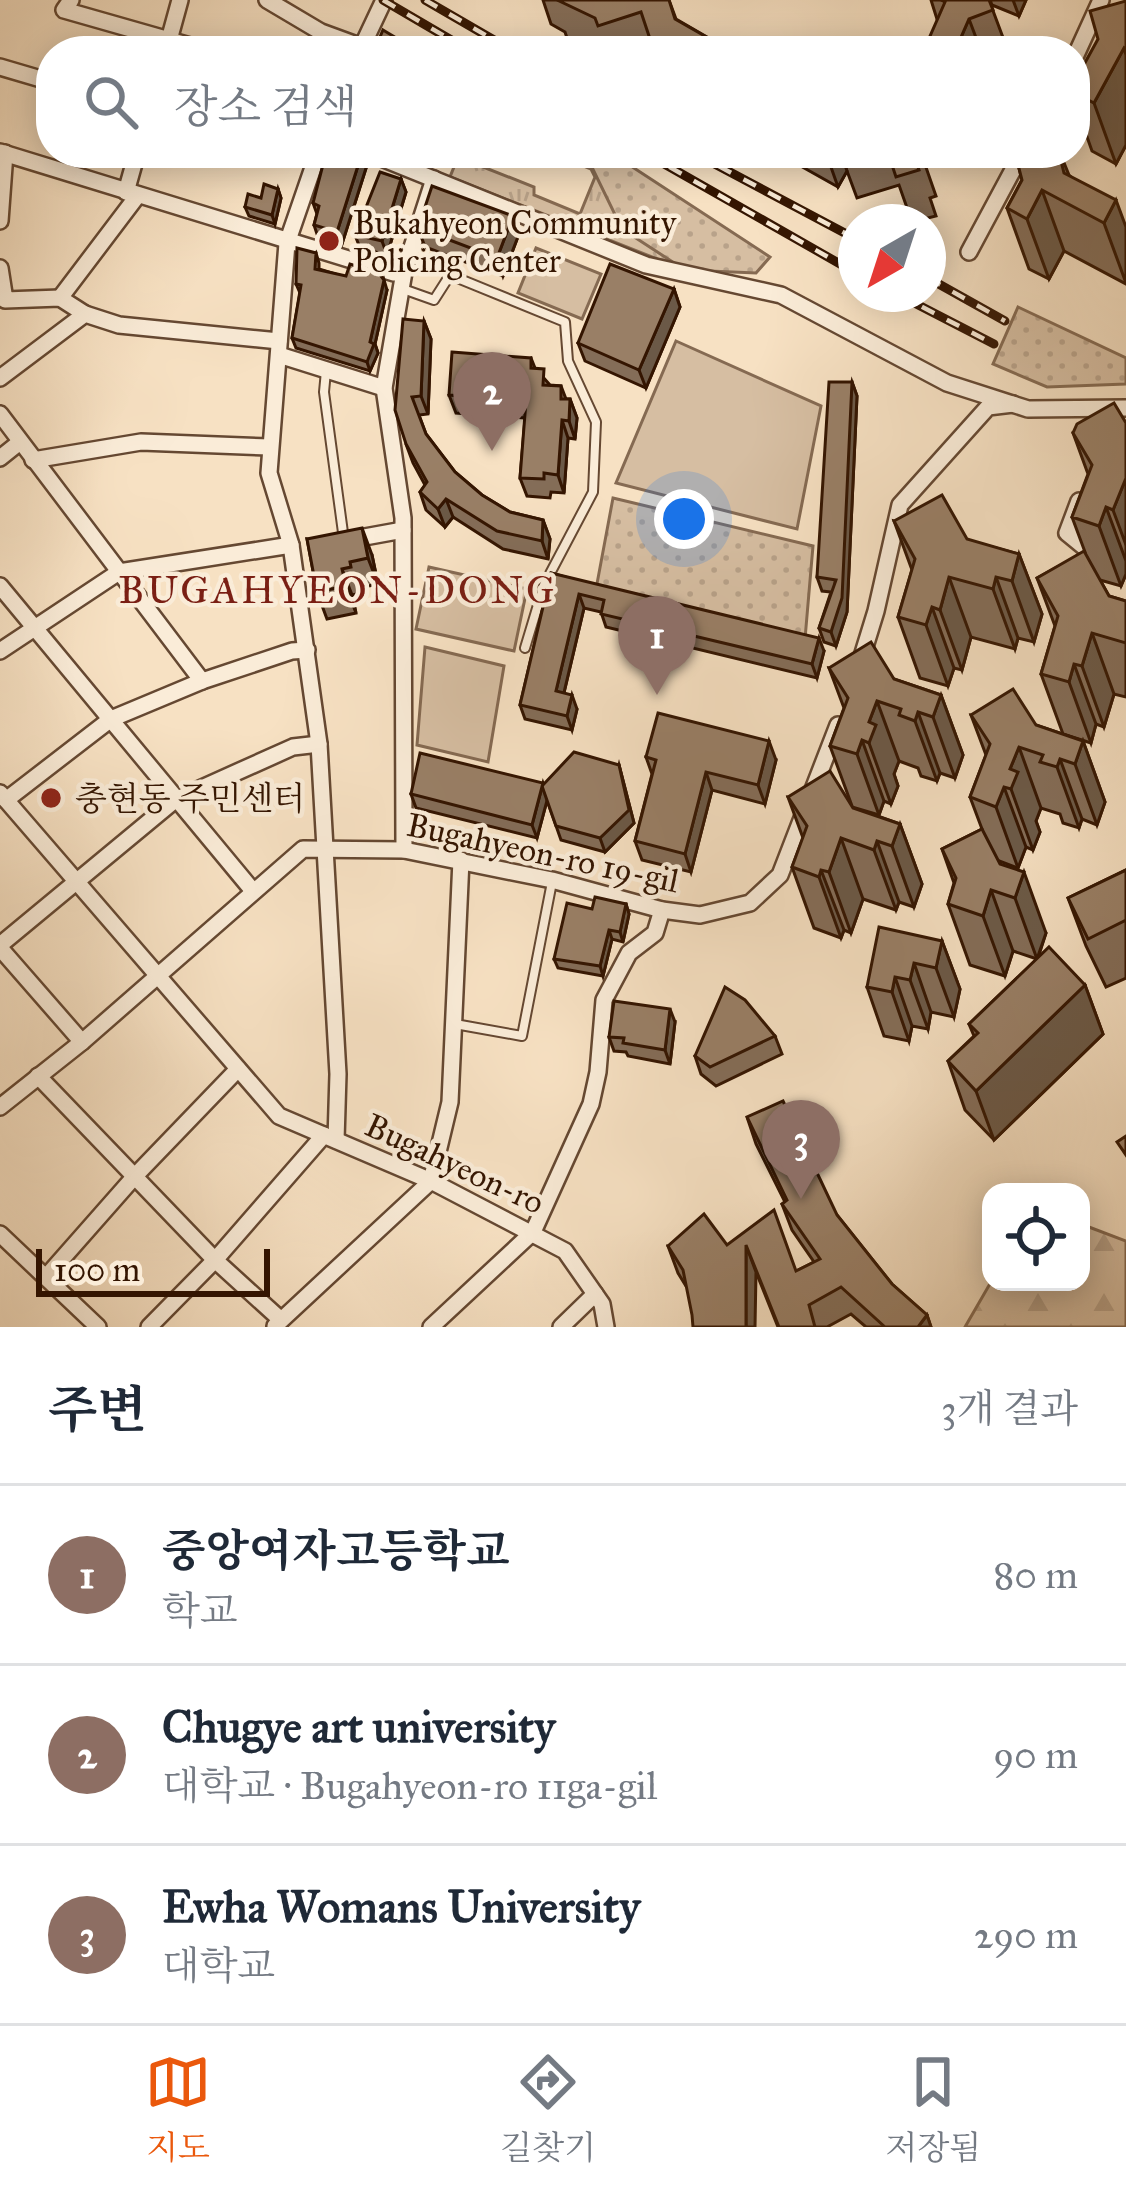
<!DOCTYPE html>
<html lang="ko">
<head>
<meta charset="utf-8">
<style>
  body { margin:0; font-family:"IM FELL Great Primer","Noto Serif KR",serif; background:#f2f2f3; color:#1f2937 }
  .controls { position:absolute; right:36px; bottom:36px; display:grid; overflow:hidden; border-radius:24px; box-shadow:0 6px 30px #0003 }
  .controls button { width:108px; height:108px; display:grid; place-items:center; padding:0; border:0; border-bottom:3px solid #e0e1e3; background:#fff; color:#1f2937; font:60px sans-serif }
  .compass { position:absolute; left:838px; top:204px; width:108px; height:108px; border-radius:50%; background:#fff; box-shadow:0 6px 30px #0003; rotate:219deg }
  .scale { position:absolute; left:36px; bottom:30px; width:234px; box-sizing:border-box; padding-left:12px; border:6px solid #341501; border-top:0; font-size:33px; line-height:42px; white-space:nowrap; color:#341501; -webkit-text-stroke:9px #faecd8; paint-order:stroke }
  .you { position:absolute; left:684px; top:519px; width:42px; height:42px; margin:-30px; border:9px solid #fff; border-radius:50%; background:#1a73e8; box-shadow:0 0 0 18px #1a73e833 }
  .badge { display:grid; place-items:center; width:78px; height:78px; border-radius:50%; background:#ea580c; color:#fff; font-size:39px; font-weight:700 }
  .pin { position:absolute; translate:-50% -99px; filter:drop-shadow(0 3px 6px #0008) }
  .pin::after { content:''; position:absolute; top:63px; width:42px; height:36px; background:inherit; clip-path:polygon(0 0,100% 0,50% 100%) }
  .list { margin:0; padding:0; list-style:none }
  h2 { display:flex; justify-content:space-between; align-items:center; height:156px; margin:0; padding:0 48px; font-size:51px }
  h2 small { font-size:39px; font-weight:400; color:#747a83 }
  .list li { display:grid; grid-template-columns:78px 1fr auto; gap:36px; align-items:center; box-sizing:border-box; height:180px; padding:0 48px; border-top:3px solid #e0e1e3 }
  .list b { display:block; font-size:45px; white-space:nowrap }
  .list p { margin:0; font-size:39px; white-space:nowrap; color:#747a83 }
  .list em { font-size:39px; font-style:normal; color:#747a83 }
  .icon { flex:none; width:66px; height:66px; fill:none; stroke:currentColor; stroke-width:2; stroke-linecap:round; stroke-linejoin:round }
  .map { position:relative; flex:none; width:1126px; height:1327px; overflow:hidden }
  .search { position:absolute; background:#fff; box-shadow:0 6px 30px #0003; left:36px; right:36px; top:36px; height:132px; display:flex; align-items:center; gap:30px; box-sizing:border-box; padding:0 42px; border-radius:48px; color:#747a83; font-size:45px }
  .sheet { height:696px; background:#fff }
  nav { display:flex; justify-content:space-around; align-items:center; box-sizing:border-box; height:168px; border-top:3px solid #e0e1e3; background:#fff; font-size:33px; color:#747a83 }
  nav a { display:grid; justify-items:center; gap:6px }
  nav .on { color:#ea580c }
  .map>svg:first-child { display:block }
  .grass { fill:url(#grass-tufts); stroke:#856a52; stroke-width:3 }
  .forest { fill:url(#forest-firs); stroke:#856a52; stroke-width:3 }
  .park { fill:url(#park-dots); stroke:#856a52; stroke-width:3 }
  .pitch { fill:#d6bea2; stroke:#856a52; stroke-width:3 }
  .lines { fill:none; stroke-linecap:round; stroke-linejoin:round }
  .service-casing { stroke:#654832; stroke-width:12 }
  .minor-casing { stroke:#654832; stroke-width:20 }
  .service { stroke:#faecd8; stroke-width:8 }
  .minor { stroke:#faecd8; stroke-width:15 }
  .rail-casing { stroke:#341501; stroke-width:9 }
  .rail { stroke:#faecd8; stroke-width:4.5; stroke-dasharray:14; stroke-linecap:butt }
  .wall { fill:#846d58; stroke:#341501; stroke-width:3 }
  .shaded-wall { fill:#6b5947; stroke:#341501; stroke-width:3 }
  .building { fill:#997f66; stroke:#341501; stroke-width:3 }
  .poi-dot { fill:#8f2418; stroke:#faecd8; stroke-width:4.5 }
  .labels { text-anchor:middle; stroke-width:9; stroke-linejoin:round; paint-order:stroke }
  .poi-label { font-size:33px; fill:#341501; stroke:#faecd8; text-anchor:start }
  .street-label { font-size:33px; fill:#341501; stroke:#faecd8 }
  .quarter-label { font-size:39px; letter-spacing:3px; fill:#7a1f14; stroke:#faecd8 }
</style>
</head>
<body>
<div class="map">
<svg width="1126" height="1327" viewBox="0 0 1126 1327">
  <defs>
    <pattern id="grass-tufts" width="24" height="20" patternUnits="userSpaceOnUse" patternTransform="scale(3)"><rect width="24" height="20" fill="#d6bea2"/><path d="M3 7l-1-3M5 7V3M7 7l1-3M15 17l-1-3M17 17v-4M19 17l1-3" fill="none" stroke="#b8a28a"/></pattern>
    <pattern id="forest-firs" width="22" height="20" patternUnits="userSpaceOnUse" patternTransform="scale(3)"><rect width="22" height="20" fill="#d6bea2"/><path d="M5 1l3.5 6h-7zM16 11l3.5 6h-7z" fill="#b8a28a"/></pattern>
    <pattern id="park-dots" width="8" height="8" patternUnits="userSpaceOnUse" patternTransform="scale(3)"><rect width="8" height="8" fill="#d6bea2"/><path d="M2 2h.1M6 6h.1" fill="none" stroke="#b8a28a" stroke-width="1.8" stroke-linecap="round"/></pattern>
  </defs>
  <rect width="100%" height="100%" fill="#f7e1c3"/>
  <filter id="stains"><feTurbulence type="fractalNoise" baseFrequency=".00167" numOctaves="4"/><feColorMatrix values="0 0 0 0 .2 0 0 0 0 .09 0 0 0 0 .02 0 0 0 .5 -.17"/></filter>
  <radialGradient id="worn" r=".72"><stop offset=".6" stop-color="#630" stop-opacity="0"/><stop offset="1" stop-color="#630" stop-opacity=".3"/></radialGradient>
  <path class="grass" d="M578 154 599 169 685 270 450 177 458 157 534 187V195L580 214 595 177 591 169 574 162Z"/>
  <path class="forest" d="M1081 1224 1126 1241V1327H965L991 1282H1081Z"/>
  <g class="park">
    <path d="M585 153H611L770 257 756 273 685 270 622 229Z"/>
    <path d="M1018 307 1126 358V384L1047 387 993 364Z"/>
    <path d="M613 498 813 546 805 639 596 589Z"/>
  </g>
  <g class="pitch">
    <path d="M536 248 601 274 582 319 518 293Z"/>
    <path d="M676 341 821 406 797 529 616 483Z"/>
    <path d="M429 567 527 589 514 651 416 629Z"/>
    <path d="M425 647 504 666 488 762 417 745Z"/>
  </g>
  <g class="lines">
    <g class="service-casing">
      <g id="service">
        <path d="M403 289 434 300 450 275 565 322 568 361 596 422 593 492 544 585 525 648"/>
        <path d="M326 371 324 392 344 540"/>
        <path d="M455 1024 522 1036 552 882"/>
      </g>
    </g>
    <g class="minor-casing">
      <g id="minor">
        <path d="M71 0 64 10 208 51"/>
        <path d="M267 0 321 32 362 47"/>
        <path d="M166 51 180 0"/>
        <path d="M360 51 384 0"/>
        <path d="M1075 57 1101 0"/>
        <path d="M0 67 51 82"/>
        <path d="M0 152 394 273 404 272"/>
        <path d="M290 153 315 160"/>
        <path d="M318 153 287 243 269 473 291 545 319 744 338 1074 336 1140"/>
        <path d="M369 153 646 265 781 295 947 383 1028 409 1126 408"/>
        <path d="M126 192 137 153"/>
        <path d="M0 221 5 153"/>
        <path d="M969 252 1022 153"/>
        <path d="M0 268 5 300 60 298 85 314"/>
        <path d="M60 298 138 195"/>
        <path d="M279 355 384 388"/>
        <path d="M0 378 85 314 119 325 279 341"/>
        <path d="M0 414 202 681"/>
        <path d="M0 458 20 442"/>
        <path d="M33 460 141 442 269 447"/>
        <path d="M1079 501 1067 533 1089 551"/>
        <path d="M348 540 403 530"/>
        <path d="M0 586 253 891"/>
        <path d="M0 651 119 572 291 545"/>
        <path d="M860 663 876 611 900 505 988 407 1013 404"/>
        <path d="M0 793 279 1116 431 1181 565 1251 602 1304 606 1327"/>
        <path d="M6 800 111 719 202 681 292 651 307 650"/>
        <path d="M404 850 403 518 384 388 404 272 434 179"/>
        <path d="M0 945 175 800 293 747 319 744"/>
        <path d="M0 948 82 1042"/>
        <path d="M38 1076 215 1260 281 1320"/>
        <path d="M0 1107 82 1042 303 849 404 850 552 880 662 910 700 915 750 903 780 875 838 725"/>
        <path d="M431 1181 450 1102 461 860"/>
        <path d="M0 1234 98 1327"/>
        <path d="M46 1277 135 1176 238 1069"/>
        <path d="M275 1326 431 1181"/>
        <path d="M149 1327 215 1260 324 1135"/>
        <path d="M431 1327 533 1232 591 1104 598 1072 604 1000 629 953 655 933 662 910"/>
        <path d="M561 1327 595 1294"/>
      </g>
    </g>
    <use href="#service" class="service"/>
    <use href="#minor" class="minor"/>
    <g class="rail-casing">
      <g id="rail">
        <path d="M383 0 470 51"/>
        <path d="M425 0 513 51"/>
        <path d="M645 153 856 273"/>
        <path d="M694 153 856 239"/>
        <path d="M928 278 1005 321"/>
        <path d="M897 294 994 344"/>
      </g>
    </g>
    <use href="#rail" class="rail"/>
  </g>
  <g class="wall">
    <path d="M543 0H669L676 19 731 51H583L569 44 565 32 551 24Z"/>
    <path d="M931 0H989L1008 51H947Z"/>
    <path d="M990 0H1026L1019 16 992 5Z"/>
    <path d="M1126 1V145L1116 164 1092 151 1075 103V81Z"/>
    <path d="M927 43 947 51H930Z"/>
    <path d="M362 153 367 165 342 244 318 237 314 225 317 214 313 203Z"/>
    <path d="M788 153H921L936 196 930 198 936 216 912 222 899 185 857 198 847 171 838 187 790 160Z"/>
    <path d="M1015 153H1060L1069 175 1126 227V284L1064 251 1049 279 1029 269 1007 208 1022 180Z"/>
    <path d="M401 179 406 192 387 255 360 248 355 235Z"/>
    <path d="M278 189 281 198 275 224 249 216 245 207Z"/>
    <path d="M513 216 519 234 503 276 425 247 418 228Z"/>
    <path d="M316 253 319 263V269L387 290 375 344 378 353 370 371 296 348 292 338 300 293 296 284Z"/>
    <path d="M674 289 680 307 646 388 585 361 578 343Z"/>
    <path d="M424 321 431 339 428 414 419 415 426 434 455 472 482 495 510 512 543 520 550 539 548 559 503 549 453 517 445 527 426 510 420 492 425 485 413 463 406 444Z"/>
    <path d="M531 358 535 368 550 385 561 386 566 399H570L577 418 575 439 568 438 564 493 551 492 550 498 527 496 520 478 525 418 456 413 449 395Z"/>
    <path d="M852 382 857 396 847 612 836 646 824 642 819 628 831 592 822 591 817 577Z"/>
    <path d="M1126 423V574L1121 586 1100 580 1109 596 1126 601V697L1114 694 1104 727 1096 724 1091 743 1063 734 1041 674 1055 626 1037 578 1085 552 1072 517 1088 474 1073 433Z"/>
    <path d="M894 521 1019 554 1042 614 1034 642 1018 638 1015 649 971 637 962 670 954 668 948 686 920 678 898 617 912 570Z"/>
    <path d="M307 539 372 555 378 584 359 588 360 593 352 595 356 613 327 619 317 592Z"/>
    <path d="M551 573 824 651 817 678 606 627 601 612 584 608 564 693 577 709 572 730 525 719 520 705Z"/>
    <path d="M829 668 894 679 941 695 963 755 955 778 940 773 937 781 921 776 918 768 899 761 894 774 898 786 891 804 884 801 879 815 852 807 900 824 922 884 914 907 899 902 896 910 863 899 851 933 844 930 841 938 814 928 792 867 803 838 788 797 852 806 830 746 844 708Z"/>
    <path d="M971 715 1036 725 1083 741 1105 802 1097 825 1082 819 1079 828 1063 823 1060 814 1041 808 1036 821 1040 832 1033 850 1026 847 1018 868 997 860 1046 933 1038 958 1085 985 1103 1034 994 1140 965 1110 948 1061 974 1036 969 1024 1037 959 1013 951 1005 976 970 965 948 904 954 883 942 849 982 829 970 797 986 755Z"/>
    <path d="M646 757 776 760 765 804 712 790 691 872 642 860 635 841 652 774Z"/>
    <path d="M619 765 634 823 605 852 561 840 547 800 537 838 416 808 411 794 543 785Z"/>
    <path d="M1126 870V978L1106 987 1086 946 1068 898Z"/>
    <path d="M626 904 629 914 623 942 612 939 603 976 558 968 554 959 592 909Z"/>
    <path d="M942 941 960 989 954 1017 931 1012 928 1029 912 1026 909 1041 884 1036 867 987Z"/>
    <path d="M675 1022 670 1064 628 1056 626 1052 614 1051 609 1037Z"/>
    <path d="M775 1036 782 1054 716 1086 701 1074 695 1056Z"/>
    <path d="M747 1117 837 1215 892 1284 927 1315 931 1327H866L851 1314 827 1327H778L756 1272 686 1286 678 1273 668 1246 727 1245 796 1271 814 1262 792 1230 782 1204 785 1202 756 1144Z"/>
  </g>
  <g class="shaded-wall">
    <path d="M1013 0H1026L1019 16Z"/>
    <path d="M969 19 981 51H955Z"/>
    <path d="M1124 48 1126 55V145L1116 164 1094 103Z"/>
    <path d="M362 153 367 165 342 244 337 232Z"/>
    <path d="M826 153H841L847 171 838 187Z"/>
    <path d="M401 179 406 192 387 255 382 241Z"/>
    <path d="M278 189 281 198 275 224 272 215Z"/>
    <path d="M1042 190 1064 251 1049 279 1027 219Z"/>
    <path d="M1116 200 1126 227V283L1104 223Z"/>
    <path d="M513 216 519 234 503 276 497 258Z"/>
    <path d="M384 280 387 290 375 344 378 353 370 371 367 362 370 342Z"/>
    <path d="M674 289 680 307 646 388 639 370Z"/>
    <path d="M424 321 431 339 428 414 421 396Z"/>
    <path d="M852 382 857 396 847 612 836 646 831 632Z"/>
    <path d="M570 399 577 418 575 439 569 421Z"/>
    <path d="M562 420 568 438 564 493 558 475Z"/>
    <path d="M1126 478V545L1113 510Z"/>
    <path d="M446 499 453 517 445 527 438 509Z"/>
    <path d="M1106 507 1126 561V574L1121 586 1099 526Z"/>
    <path d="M543 520 550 539 548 559 542 541Z"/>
    <path d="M362 528 372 555 378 584 368 558Z"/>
    <path d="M1019 554 1042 614 1034 642 1012 581Z"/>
    <path d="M342 569 352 595 356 613 346 586Z"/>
    <path d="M949 577 971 637 962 670 940 610Z"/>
    <path d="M996 577 1018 638 1015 649 993 589Z"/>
    <path d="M579 594 584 608 561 705 556 691Z"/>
    <path d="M932 607 954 668 948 686 926 625Z"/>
    <path d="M1092 633 1114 694 1104 727 1082 666Z"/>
    <path d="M819 638 824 651 817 678 812 664Z"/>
    <path d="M1074 664 1096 724 1091 743 1069 682Z"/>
    <path d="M572 695 577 709 572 730 567 716Z"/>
    <path d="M941 695 963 755 955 778 933 717Z"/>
    <path d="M877 701 899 761 894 774 898 786 891 804 869 743V722Z"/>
    <path d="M918 712 940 773 937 781 915 721Z"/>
    <path d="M862 740 884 801 879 815 857 754Z"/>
    <path d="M769 741 776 760 765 804 758 785Z"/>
    <path d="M1083 741 1105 802 1097 825 1075 764Z"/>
    <path d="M1019 747 1041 808 1036 821 1040 832 1033 850 1011 789 1010 769Z"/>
    <path d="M1060 759 1082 819 1079 828 1057 767Z"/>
    <path d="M619 765 634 823 605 852 600 838Z"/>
    <path d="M706 772 712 790 691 872 685 854Z"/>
    <path d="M543 783 548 797 537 838 532 825Z"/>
    <path d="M1004 787 1026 847 1018 868 996 807Z"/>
    <path d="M900 824 922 884 914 907 892 846Z"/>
    <path d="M841 838 863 899 851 933 829 872Z"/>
    <path d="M877 841 899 902 896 910 874 850Z"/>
    <path d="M821 870 844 930 841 938 819 877Z"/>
    <path d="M1024 872 1046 933 1037 959 1015 898Z"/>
    <path d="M991 890 1013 951 1005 976 983 916Z"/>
    <path d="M626 904 629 914 623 942 620 932Z"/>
    <path d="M609 930 612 939 603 976 600 966Z"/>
    <path d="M942 941 960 989 954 1017 936 968Z"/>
    <path d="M914 963 931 1012 928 1029 910 980Z"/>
    <path d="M895 977 912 1026 909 1041 892 992Z"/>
    <path d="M1085 985 1103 1034 994 1140 976 1091Z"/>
    <path d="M670 1009 675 1022 670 1064 665 1050Z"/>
    <path d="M746 1245 756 1272 755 1327H746Z"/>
    <path d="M927 1315 931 1327H918Z"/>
  </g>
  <g class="building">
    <path d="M557 0H669L675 19 731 51H658L653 48 641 12 598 26 595 18Z"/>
    <path d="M941 0H989L993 10 969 19 955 51H947L927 43 945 2Z"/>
    <path d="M1126 1V50L1124 48 1094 103 1075 93V81L1098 39 1090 11Z"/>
    <path d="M383 30 418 51H374Z"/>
    <path d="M768 41 771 51H738Z"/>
    <path d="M326 153H362L337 232 314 225 319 206 313 203Z"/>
    <path d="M888 153H913L919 170 896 177Z"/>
    <path d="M1015 153H1059L1064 173 1116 200 1104 223 1042 190 1027 219 1007 208 1022 180Z"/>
    <path d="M380 172 401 179 382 241 355 235Z"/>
    <path d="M264 184 278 189 272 215 245 207 248 194 261 198Z"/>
    <path d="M432 186 513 216 497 258 418 228Z"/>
    <path d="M297 248 316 253 315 269 346 276 350 264 378 272 384 280 370 342 374 344 367 362 292 338 301 285 296 284Z"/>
    <path d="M610 264 674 289 639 370 578 343Z"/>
    <path d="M403 319 424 321 421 396 412 397 426 434 455 472 482 495 510 512 543 520 542 541 497 531 446 499 438 509 420 492 427 482 406 444 395 410Z"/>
    <path d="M452 352 531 358V368L544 369 543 385 561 386V399H570L569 421 562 420 558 475 544 473V479L520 478 526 401 449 395Z"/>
    <path d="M829 382H852L842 598 831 632 819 628 836 580 817 577Z"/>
    <path d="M1114 403 1126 423V478L1113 510 1106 507 1099 526 1072 517 1092 465 1073 433 1077 424Z"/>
    <path d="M942 495 967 539 1019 554 1012 581 996 577 993 589 949 577 940 610 932 607 926 625 898 617 915 559 894 521Z"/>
    <path d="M362 528 368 558 350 562 351 567 342 569 346 586 317 592 307 539Z"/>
    <path d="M1084 551 1109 596 1126 601V643L1092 633 1082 666 1074 664 1069 682 1041 674 1058 616 1037 578Z"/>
    <path d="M551 573 819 638 812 664 601 614 604 600 579 594 556 691 572 695 567 716 520 705Z"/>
    <path d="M871 642 894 679 941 695 933 717 918 712 915 721 899 715 901 709 877 701 869 722 876 725 869 743 862 740 857 754 830 746 848 698 829 668Z"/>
    <path d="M1013 689 1036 725 1083 741 1075 764 1060 759 1057 767 1040 762 1043 755 1019 747 1010 769 1018 772 1011 789 1004 787 996 807 970 797 990 744 971 715Z"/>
    <path d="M658 713 769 741 758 785 706 772 685 854 635 841 656 760 646 757Z"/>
    <path d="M574 752 619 765 629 810 600 838 556 826 542 786Z"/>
    <path d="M420 753 543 783 532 825 411 794Z"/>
    <path d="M830 771 853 808 900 824 892 846 877 841 874 850 841 838 829 872 821 870 819 877 792 867 807 826 788 797Z"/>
    <path d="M982 829 1000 864 1024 872 1015 898 991 890 983 916 948 904 956 878 942 849Z"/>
    <path d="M1126 870V920L1088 939 1068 898Z"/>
    <path d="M595 897 626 904 620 932 609 930 600 966 554 959 567 903 592 909Z"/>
    <path d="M879 927 942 941 936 968 914 963 910 980 895 977 892 992 867 987Z"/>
    <path d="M1049 947 1085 985 976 1091 948 1061 978 1033 969 1024Z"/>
    <path d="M725 987 745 1000 775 1036 710 1067 695 1056Z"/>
    <path d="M614 1001 670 1009 665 1050 623 1043 624 1038 609 1037Z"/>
    <path d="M783 1101 837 1215 892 1284 927 1315 918 1327H885L841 1287 809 1305 815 1327H779L746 1245V1327H693L692 1315 683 1270 668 1246 704 1214 727 1245 774 1210 796 1271 820 1259 782 1204 787 1200 747 1117Z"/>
    <path d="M1126 1136V1155L1117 1142Z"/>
  </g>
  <g class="poi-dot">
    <circle cx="329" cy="241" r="12"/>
    <circle cx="51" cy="798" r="12"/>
  </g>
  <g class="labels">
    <g class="poi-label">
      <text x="353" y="234">Bukahyeon Community<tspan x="353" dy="38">Policing Center</tspan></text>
      <text x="75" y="810">충현동 주민센터</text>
    </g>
    <g class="street-label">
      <text transform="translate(543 852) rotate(12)" y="12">Bugahyeon-ro 19-gil</text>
      <text transform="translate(455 1163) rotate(25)" y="12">Bugahyeon-ro</text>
    </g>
    <g class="quarter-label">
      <text x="338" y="603">BUGAHYEON-DONG</text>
    </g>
  </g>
  <rect width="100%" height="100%" filter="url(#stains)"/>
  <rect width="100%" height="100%" fill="url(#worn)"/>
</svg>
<div class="controls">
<button><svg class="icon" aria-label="locate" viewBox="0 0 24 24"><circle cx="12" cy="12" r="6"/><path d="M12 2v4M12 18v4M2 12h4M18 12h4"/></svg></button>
</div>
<svg class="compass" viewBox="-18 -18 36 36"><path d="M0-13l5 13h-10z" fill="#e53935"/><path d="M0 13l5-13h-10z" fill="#747a83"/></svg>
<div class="scale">100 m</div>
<div class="you"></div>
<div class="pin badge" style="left:657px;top:695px;background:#8d6e63">1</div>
<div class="pin badge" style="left:492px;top:451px;background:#8d6e63">2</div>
<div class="pin badge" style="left:801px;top:1199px;background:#8d6e63">3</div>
<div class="search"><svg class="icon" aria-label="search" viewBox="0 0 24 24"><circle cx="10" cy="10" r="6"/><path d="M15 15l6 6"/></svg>장소 검색</div>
</div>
<section class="sheet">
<h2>주변<small>3개 결과</small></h2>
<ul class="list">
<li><span class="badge" style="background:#8d6e63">1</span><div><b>중앙여자고등학교</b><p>학교</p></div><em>80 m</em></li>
<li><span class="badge" style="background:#8d6e63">2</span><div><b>Chugye art university</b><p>대학교 · Bugahyeon-ro 11ga-gil</p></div><em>90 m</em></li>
<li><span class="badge" style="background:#8d6e63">3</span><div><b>Ewha Womans University</b><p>대학교</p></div><em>290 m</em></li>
</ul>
</section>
<nav>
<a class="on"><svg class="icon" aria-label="map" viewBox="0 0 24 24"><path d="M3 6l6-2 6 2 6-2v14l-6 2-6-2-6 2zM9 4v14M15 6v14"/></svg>지도</a>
<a><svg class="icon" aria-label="directions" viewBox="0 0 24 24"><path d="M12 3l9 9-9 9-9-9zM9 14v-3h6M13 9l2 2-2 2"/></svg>길찾기</a>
<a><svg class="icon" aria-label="saved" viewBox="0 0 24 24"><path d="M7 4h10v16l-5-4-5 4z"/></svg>저장됨</a>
</nav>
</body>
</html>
